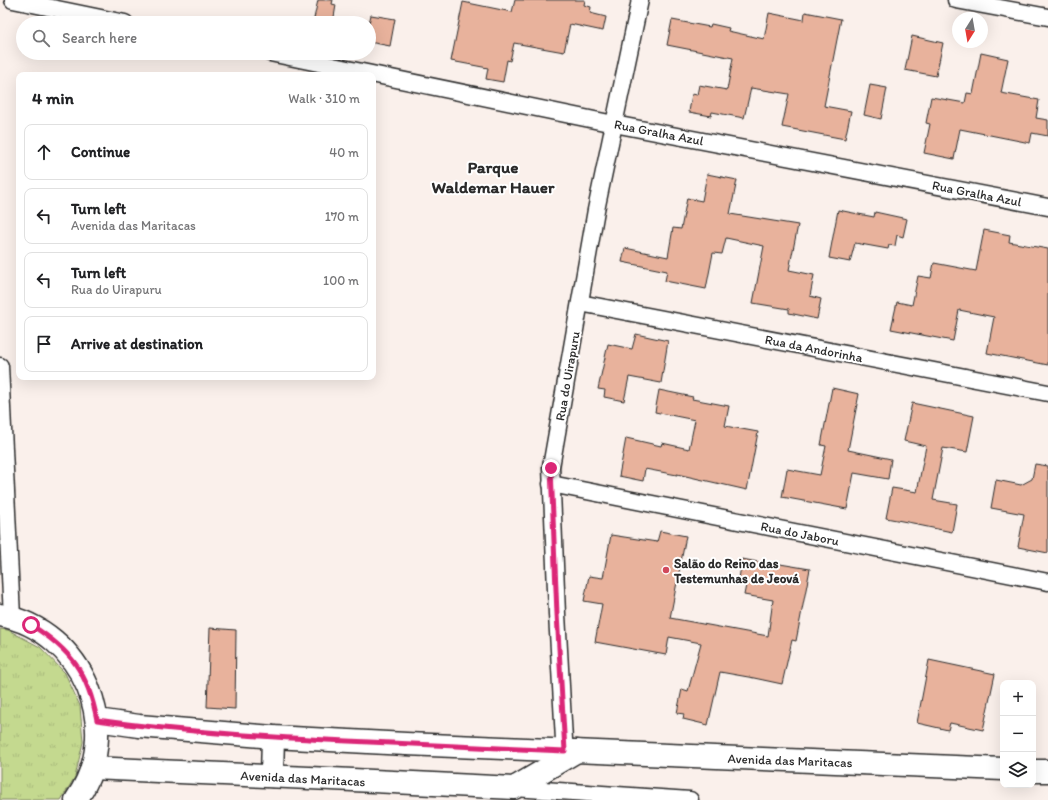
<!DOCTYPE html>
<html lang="en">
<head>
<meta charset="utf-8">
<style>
  body { margin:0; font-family:Itim,sans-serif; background:#f2f2f2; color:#202124 }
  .controls { position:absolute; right:12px; bottom:12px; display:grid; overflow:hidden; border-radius:8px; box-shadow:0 4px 16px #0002 }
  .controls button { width:36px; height:36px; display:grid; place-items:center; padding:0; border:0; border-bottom:1px solid #e0e0e0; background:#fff; color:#202124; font:20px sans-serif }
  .compass { position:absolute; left:952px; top:12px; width:36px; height:36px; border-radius:50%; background:#fff; box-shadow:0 4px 16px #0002; rotate:191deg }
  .stop { position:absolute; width:12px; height:12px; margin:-9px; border:3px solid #db2777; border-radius:50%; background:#fff }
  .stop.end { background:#db2777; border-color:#fff; box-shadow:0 1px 4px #0008 }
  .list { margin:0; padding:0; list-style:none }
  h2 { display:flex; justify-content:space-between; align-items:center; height:52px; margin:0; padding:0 16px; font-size:17px }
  h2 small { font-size:13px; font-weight:400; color:#757577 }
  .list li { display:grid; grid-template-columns:26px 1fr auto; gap:12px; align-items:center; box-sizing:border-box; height:56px; margin:0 8px 8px; padding:0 8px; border:1px solid #e0e0e0; border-radius:8px }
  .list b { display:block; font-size:15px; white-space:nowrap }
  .list p { margin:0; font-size:13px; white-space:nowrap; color:#757577 }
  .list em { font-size:13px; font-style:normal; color:#757577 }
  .icon { flex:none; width:22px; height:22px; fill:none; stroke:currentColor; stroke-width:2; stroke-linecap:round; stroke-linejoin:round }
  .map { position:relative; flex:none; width:1048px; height:800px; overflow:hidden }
  .search { position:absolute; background:#fff; box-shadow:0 4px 16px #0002; left:16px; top:16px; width:360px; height:44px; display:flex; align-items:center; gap:10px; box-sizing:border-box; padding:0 14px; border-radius:22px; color:#757577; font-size:15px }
  .panel { position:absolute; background:#fff; box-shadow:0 4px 16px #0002; left:16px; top:72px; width:360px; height:308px; border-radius:8px }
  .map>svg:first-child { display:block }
  .grass { fill:url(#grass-tufts); stroke:#78825d }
  .building { fill:#e8b29c; stroke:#2b2b2b }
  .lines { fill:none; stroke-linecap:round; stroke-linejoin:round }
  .street-casing { stroke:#2b2b2b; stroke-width:19 }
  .secondary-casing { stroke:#2b2b2b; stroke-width:25 }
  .street { stroke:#fff; stroke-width:16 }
  .secondary { stroke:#fff; stroke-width:22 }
  .route { stroke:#db2777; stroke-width:5 }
  .poi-dot { fill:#d1495b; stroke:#fff; stroke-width:1.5 }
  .labels { text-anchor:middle; stroke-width:4; stroke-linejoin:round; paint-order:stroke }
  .street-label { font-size:13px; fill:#2b2b2b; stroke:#fff }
  .poi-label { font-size:13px; font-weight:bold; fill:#2b2b2b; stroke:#fff; text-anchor:start }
  .district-label { font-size:17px; font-weight:bold; fill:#2b2b2b; stroke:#fff }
</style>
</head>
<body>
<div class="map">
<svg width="1048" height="800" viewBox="0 0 1048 800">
  <defs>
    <pattern id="grass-tufts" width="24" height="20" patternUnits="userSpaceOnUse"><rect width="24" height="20" fill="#c4d98f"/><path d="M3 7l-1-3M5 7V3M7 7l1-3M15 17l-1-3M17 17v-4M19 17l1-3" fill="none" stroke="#a9ba7c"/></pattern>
  </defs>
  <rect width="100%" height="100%" fill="#faf0eb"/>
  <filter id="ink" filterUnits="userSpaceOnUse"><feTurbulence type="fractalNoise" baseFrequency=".025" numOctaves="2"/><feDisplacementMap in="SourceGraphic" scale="8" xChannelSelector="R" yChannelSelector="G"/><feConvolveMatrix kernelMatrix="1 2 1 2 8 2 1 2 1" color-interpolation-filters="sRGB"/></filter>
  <g filter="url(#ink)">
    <path class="grass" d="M0 629 8 630 40 647 65 673 80 706 83 742 75 777 61 800H0Z"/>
    <g class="building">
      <path d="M318 0H333L332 4 336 5 333 23H313Z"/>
      <path d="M515 0H585L584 5 591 7 590 13 606 17 603 31 570 24 564 52 514 43 510 61 507 60 503 82 486 79 488 68 451 61 463 2 512 12Z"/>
      <path d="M805 12 841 19 824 106 851 111 845 139 782 127 789 94 751 88 744 118 712 112 711 116 689 112 692 94 697 95 699 85 727 90 733 58 667 45 672 20 710 27 711 24 729 28 728 31 764 39 769 13 804 20Z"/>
      <path d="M371 15 395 19 390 46 369 42V23Z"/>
      <path d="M912 36 943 43 936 76 905 70Z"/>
      <path d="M981 53 1008 59 1001 93 1039 100 1036 118 1048 120V136L1032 133 1030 143 960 129 954 159 924 153 930 124 926 123 931 97 965 103 967 93 973 94Z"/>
      <path d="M870 85 887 88 881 119 864 115Z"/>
      <path d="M707 174 737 180 730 214 798 225 789 270 814 275 810 296 821 299 817 319 789 313V309L753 303 764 246 726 238 722 254 713 253 706 289 665 281 667 271 622 262 625 248 668 257 673 228 681 229 687 198 702 201Z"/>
      <path d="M838 210 874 217 875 212 907 219 903 237 897 235 895 246 889 245 888 249 855 243 850 262 829 258Z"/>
      <path d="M984 230 1010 235 1009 242 1048 249V365L987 353 994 317 959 310 953 341 891 329 897 302 912 305 918 276 931 278 934 263 976 271Z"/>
      <path d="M636 334 668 341 661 383 629 377 624 401 604 397 605 390 598 389 608 344 632 349Z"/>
      <path d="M832 388 859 394 848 450 891 459 888 479 854 473 847 509 782 497 787 469 820 475 826 446 821 445Z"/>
      <path d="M659 390 693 397 692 399 729 406 725 426 758 432 747 490 677 474V475L645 469 643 481 619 476 626 438 661 446 662 443 689 449 695 420 655 412Z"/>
      <path d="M912 403 974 416 967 452 943 448 933 500 957 504 952 532 918 525V524L886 518 892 488 917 492 926 446 904 441Z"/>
      <path d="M1035 464 1048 466V553L1018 547 1024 514 991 508 996 480 1021 485 1032 479Z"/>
      <path d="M660 531 686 536 670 618 768 636 773 600 744 595 747 580 739 579 742 559 780 566V564L810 569 796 641 792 640 782 684 754 678 720 672 708 725 683 719 684 714 677 713 682 689 688 691 701 643 669 637 666 655 595 642 602 604 584 601 589 576 603 578 611 535 657 542Z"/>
      <path d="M210 628 236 630 235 709 207 707Z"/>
      <path d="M929 660 995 674 983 730 950 723 948 730 917 723Z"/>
    </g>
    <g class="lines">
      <g class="street-casing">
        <g id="street">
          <path d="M13 0 125 23"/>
          <path d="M956 0 1048 17"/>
          <path d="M270 53 614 124 1048 207"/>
          <path d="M580 303 1048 393"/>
          <path d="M0 366 12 617"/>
          <path d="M551 484 1048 582"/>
          <path d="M565 758 557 614 551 467 596 210 640 0"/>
          <path d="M514 788 690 800"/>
        </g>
      </g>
      <g class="secondary-casing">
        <g id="secondary">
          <path d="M0 615C84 631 125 730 76 800"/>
          <path d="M97 720 139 726 273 737 406 744 1003 769"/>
          <path d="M92 768 353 780 514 788 577 751"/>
          <path d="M1033 771H1048"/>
          <path d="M272 776 273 737"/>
        </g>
      </g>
      <use href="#street" class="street"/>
      <use href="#secondary" class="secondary"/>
    </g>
  </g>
  <g class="lines" filter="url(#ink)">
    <path class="route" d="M31 625C71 650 88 673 97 720 173 731 250 736 326 740 406 744 485 747 565 751L557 614 551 468"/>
  </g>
  <circle class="poi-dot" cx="666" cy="570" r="4"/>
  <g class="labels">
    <g class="street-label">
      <text transform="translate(659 132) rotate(11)" y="5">Rua Gralha Azul</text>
      <text transform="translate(977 193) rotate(11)" y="5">Rua Gralha Azul</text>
      <text transform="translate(814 348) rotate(11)" y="5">Rua da Andorinha</text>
      <text transform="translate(567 376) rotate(-80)" y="5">Rua do Uirapuru</text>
      <text transform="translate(800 533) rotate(11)" y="5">Rua do Jaboru</text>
      <text transform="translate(790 760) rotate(2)" y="5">Avenida das Maritacas</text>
      <text transform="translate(303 778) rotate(3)" y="5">Avenida das Maritacas</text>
    </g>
    <g class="poi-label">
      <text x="674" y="568">Salão do Reino das<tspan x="674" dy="15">Testemunhas de Jeová</tspan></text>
    </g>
    <g class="district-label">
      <text x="493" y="173">Parque<tspan x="493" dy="20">Waldemar Hauer</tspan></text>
    </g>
  </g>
</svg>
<div class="controls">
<button>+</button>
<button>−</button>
<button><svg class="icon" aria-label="layers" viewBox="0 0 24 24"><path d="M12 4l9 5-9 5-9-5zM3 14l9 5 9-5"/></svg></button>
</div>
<svg class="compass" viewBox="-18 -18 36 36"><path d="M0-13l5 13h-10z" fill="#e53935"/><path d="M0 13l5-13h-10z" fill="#757577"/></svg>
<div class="stop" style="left:31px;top:625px"></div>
<div class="stop end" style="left:551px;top:468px"></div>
<div class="search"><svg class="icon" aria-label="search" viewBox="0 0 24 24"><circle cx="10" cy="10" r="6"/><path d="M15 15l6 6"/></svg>Search here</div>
<section class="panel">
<h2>4 min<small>Walk · 310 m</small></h2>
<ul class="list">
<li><svg class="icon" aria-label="ahead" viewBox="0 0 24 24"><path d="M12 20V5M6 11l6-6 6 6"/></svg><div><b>Continue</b></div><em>40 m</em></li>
<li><svg class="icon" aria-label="left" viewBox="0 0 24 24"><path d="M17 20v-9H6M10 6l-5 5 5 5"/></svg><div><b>Turn left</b><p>Avenida das Maritacas</p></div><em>170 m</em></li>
<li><svg class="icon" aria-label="left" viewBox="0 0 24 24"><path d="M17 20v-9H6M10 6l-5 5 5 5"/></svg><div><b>Turn left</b><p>Rua do Uirapuru</p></div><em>100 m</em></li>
<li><svg class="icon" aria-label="arrive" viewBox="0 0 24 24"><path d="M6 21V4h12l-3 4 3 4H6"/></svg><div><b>Arrive at destination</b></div></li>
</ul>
</section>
</div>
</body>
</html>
